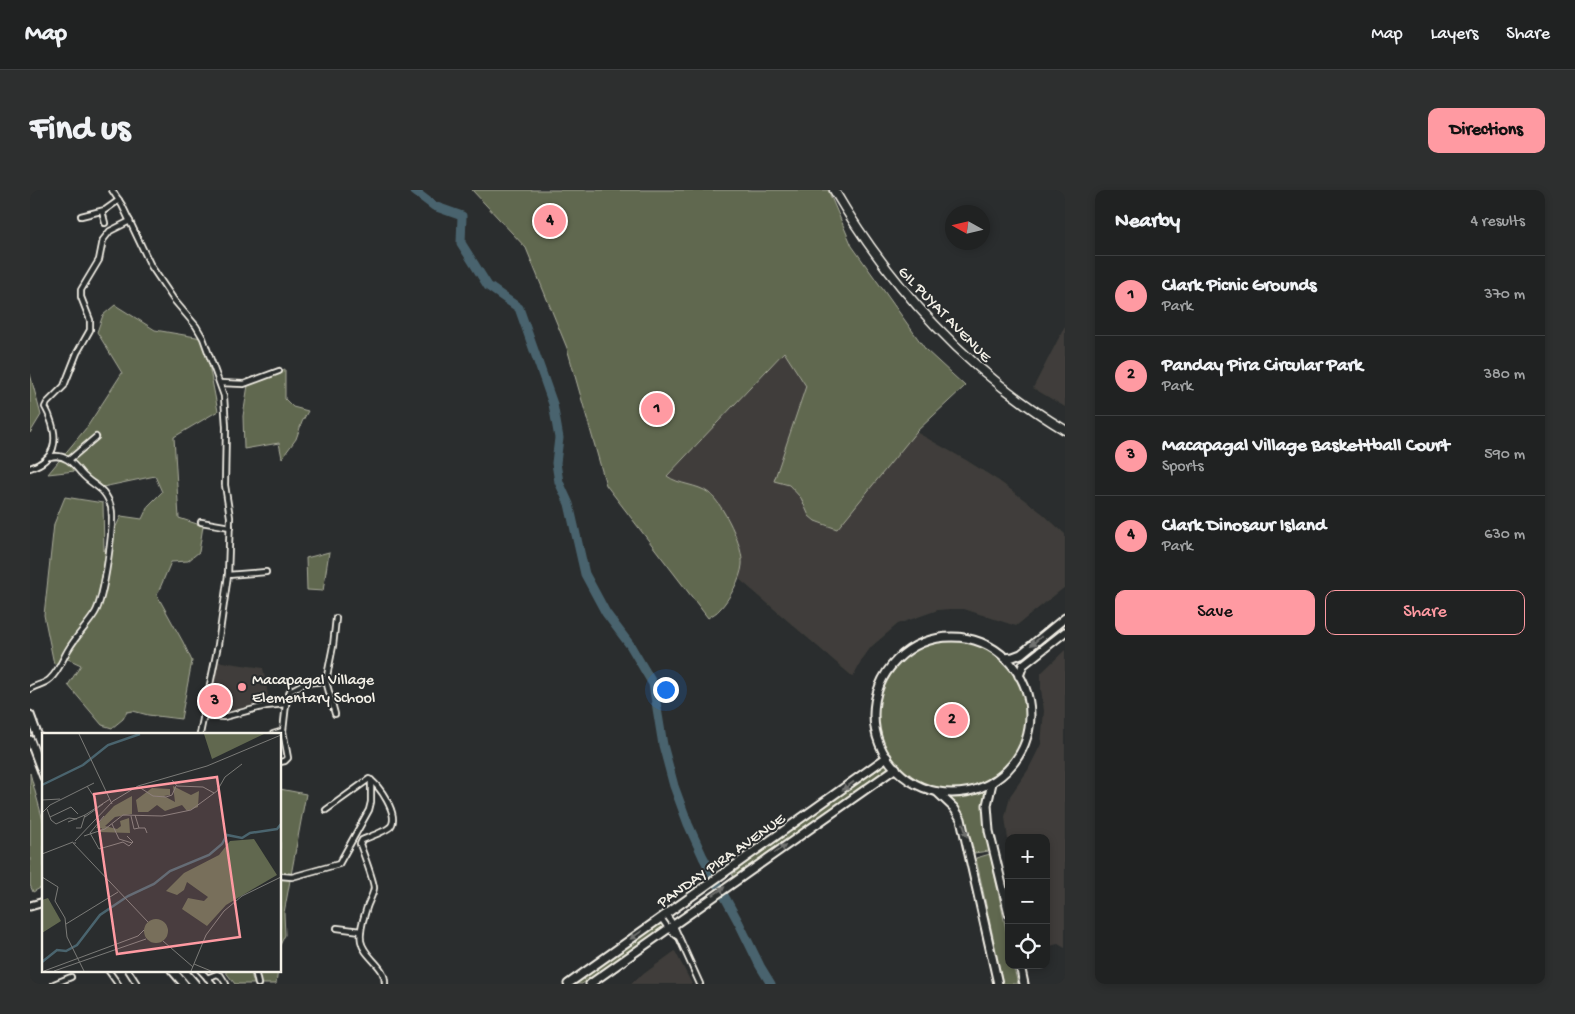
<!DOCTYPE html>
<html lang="en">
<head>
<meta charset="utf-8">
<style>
  body { margin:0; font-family:"Gochi Hand",sans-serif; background:#2d2f2f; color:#f1f3f6 }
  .controls { position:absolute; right:15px; bottom:15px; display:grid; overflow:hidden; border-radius:10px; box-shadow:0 2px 8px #0003 }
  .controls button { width:45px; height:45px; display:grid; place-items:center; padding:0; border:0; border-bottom:1px solid #3d3f40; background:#202222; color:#f1f3f6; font:25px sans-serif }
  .compass { position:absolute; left:915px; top:15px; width:45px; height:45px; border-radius:50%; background:#202222; box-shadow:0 2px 8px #0003; rotate:278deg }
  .you { position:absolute; left:635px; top:499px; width:18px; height:18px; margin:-12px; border:4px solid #fff; border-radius:50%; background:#1a73e8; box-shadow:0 0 0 8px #1a73e833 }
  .badge { display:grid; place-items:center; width:32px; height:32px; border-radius:50%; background:#ff9aa2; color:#111; font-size:16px; font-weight:700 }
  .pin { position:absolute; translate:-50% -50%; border:2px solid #fff; box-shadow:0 1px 5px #0006 }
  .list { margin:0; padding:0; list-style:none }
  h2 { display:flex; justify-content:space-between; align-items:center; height:65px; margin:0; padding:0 20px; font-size:21px }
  h2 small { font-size:16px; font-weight:400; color:#a2a4a5 }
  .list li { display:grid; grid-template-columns:32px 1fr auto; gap:15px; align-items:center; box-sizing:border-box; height:80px; padding:0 20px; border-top:1px solid #3d3f40 }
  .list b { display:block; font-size:19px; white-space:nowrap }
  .list p { margin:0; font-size:16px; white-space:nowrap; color:#a2a4a5 }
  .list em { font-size:16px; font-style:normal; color:#a2a4a5 }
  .actions { display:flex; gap:10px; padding:15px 20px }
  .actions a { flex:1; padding:11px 0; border:1px solid #ff9aa2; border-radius:10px; text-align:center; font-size:18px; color:#ff9aa2 }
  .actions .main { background:#ff9aa2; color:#111 }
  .icon { flex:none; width:28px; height:28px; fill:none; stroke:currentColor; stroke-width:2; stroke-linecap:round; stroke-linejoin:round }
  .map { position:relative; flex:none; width:1035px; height:794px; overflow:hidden; border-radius:10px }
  header { display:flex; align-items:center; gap:30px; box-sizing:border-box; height:70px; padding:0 25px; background:#202222; border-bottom:1px solid #3d3f40 }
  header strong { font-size:24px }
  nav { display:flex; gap:28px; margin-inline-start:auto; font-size:18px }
  .intro { display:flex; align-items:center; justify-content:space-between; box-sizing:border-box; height:120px; padding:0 30px }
  h1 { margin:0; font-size:35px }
  .button { padding:12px 22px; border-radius:10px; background:#ff9aa2; color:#111; font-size:18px; font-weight:700 }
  main { display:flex; gap:30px; padding:0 30px }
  aside { flex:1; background:#202222; border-radius:10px; box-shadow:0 2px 8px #0003 }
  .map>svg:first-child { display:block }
  .built { fill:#3f3e3a }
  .green { fill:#61684f; stroke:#aaac9c }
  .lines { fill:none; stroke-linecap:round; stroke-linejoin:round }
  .river { stroke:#4a646e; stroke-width:9 }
  .street-casing { stroke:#f4f1e8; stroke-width:8 }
  .secondary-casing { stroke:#f4f1e8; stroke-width:11 }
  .primary-casing { stroke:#f4f1e8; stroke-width:11 }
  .street { stroke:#2a2d2e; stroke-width:4.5 }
  .secondary { stroke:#2a2d2e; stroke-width:7 }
  .primary { stroke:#2a2d2e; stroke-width:8 }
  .oneway { fill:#71726f }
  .poi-dot { fill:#ff9aa2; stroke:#2a2d2e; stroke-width:2 }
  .labels { text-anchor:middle; stroke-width:4; stroke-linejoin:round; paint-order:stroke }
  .street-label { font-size:16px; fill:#f4f1e8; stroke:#2a2d2e }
  .poi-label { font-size:16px; fill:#f4f1e8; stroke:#2a2d2e; text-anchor:start }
  .inset-river { fill:none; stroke:#4a646e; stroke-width:2.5 }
  .inset-road { fill:none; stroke:#7b7b78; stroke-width:1 }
  .view { fill:#ff9aa2; fill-opacity:0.15; stroke:#ff9aa2; stroke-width:2.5 }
  .inset-edge { fill:none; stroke:#f4f1e8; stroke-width:2.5 }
</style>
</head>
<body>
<header>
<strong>Map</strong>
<nav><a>Map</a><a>Layers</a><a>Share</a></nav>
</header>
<div class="intro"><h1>Find us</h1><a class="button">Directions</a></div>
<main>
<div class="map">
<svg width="1035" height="794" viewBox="0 0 1035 794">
  <rect width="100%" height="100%" fill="#2a2d2e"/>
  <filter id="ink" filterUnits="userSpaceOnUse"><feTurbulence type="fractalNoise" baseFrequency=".02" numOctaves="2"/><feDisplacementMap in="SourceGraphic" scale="10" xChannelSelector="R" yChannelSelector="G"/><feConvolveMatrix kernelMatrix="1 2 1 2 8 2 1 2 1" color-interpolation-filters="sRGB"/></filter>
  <g filter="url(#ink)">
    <g class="built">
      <path d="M1035 136V217L1003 198Z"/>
      <path d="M754 162 776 196 744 290 759 295 771 308 779 326 785 331 807 339 886 242 936 270 969 291 1012 323 1035 344V397L986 436 934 419H920L908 420 868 434 841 457 831 471 823 487 708 388 712 375 698 329 684 308 678 302 645 291 637 286Z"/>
      <path d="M1035 460V758L1028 754 1016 757V648H979V657L975 627 980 606 998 580 1011 554 1014 521 1011 499V483Z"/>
      <path d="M185 471 233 478 239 510 196 524 194 499 183 494Z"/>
      <path d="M645 761 662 794H600Z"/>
    </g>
    <g class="green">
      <path d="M442 0H798L822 56 896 160 935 196 886 242 807 339 785 331 779 326 771 308 759 295 744 291 776 196 754 162 637 286C649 295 667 294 679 303 693 314 714 357 712 375 711 388 699 410 690 419 687 423 682 425 678 428L576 295 537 158 496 58Z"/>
      <path d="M85 115 125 140 172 148 177 165 188 221 144 247 149 328 173 336 169 362 158 371 141 372 127 405 153 452 162 471 151 529 118 525 103 521 97 522 93 529 82 538 72 535 38 495 51 475 38 469 24 474 14 425 24 334 35 307 73 313 74 361 91 326 112 329 118 316 132 302 125 286 68 298 45 281 18 284 57 237 92 183 67 142 73 125Z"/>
      <path d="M255 179V209L263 217 278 221 272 232 266 249 252 268 249 253 214 259 213 226 218 195Z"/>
      <path d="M0 184 11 225 0 243Z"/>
      <path d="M299 362 293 401 277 400 276 368Z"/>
      <circle cx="922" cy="525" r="75"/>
      <path d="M181 498 192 500 189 524 177 522Z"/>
      <path d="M856 574H858V578L704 686 702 685 723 667Z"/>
      <path d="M0 583 14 634V696L3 702 0 695Z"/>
      <path d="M959 597C951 619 956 638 959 661L944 663C938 638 936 626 917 607L941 605Z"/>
      <path d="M250 599 276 604 254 723 255 745 250 755Z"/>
      <path d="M960 664 979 753V775H983L988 794H973L946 668Z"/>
      <path d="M629 732H633V737L552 794H542Z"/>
      <path d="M194 780H220L224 794H205Z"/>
      <path d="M225 780H248L246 794H229Z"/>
    </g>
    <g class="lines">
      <path class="river" d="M383 0 404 16 432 26 431 53 458 96 489 118 523 214 529 248 526 273 529 292 539 314 555 384 576 423 600 455 623 494 633 555 644 596 658 634 673 667 709 733 730 776 741 794"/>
      <g class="street-casing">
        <g id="street">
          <path d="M82 0 92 15 121 76 144 110 166 136 173 148 194 206 196 237 195 295 200 327 198 385 188 455 170 544"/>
          <path d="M72 21 75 33"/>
          <path d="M51 26 75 20 89 10"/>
          <path d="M190 193 214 194 249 181"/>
          <path d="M39 270 66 247"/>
          <path d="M0 278C25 270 29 251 20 228 19 224 17 221 15 217L17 213 34 196 47 163 60 140V130L51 107V100L69 70 73 50 80 41 100 31"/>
          <path d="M171 332 200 337"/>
          <path d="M198 385 236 382"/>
          <path d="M0 499C6 495 15 494 20 489 29 481 32 470 38 460 46 446 57 436 65 423 74 408 85 333 81 317 75 296 63 297 51 283 43 273 34 263 20 267"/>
          <path d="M305 524 296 491 303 456 306 428"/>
          <path d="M173 526 194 527 236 516 256 514"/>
          <path d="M243 544 253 541 256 514 260 501 275 493 296 491"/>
          <path d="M250 572 255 571 258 568 253 541"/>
          <path d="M296 620 339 589C349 594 369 625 361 636 357 641 339 647 332 650L330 654C333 663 344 691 344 698 343 705 339 711 337 717 334 727 329 740 331 751 334 768 356 775 355 794"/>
          <path d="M250 686 262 687 309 674 339 620 341 612V590"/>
          <path d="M636 724 643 734 670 794"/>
          <path d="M631 728 638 738 647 746"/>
          <path d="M307 738 331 741"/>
          <path d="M78 780 88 794"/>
          <path d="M98 780 107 794"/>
          <path d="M170 780 183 794"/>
          <path d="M225 780 228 794"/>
          <path d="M177 788 187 784 191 786 196 794"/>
          <path d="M24 794 41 787"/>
        </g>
      </g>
      <g class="secondary-casing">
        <g id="secondary">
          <circle cx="922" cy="525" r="78"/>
          <path d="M975 468 983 467 991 464 1035 428"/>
          <path d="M989 486 993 475 1035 442"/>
          <path d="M0 525 14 563"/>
          <path d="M0 550 14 587"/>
          <path d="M962 593 957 615 959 641 979 724"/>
          <path d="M907 602 924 618 931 629 968 794"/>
          <path d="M0 716 14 712"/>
          <path d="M990 775 994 794"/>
          <path d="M142 780 154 794"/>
          <path d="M153 780 165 794"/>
          <path d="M538 794 857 567"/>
          <path d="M560 794 866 578"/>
        </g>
      </g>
      <g class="primary-casing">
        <path id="primary" d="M804 0C860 96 939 183 1035 240"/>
      </g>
      <use href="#street" class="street"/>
      <use href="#secondary" class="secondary"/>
      <use href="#primary" class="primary"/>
    </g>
    <defs><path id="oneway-solid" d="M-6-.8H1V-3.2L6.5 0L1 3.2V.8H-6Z" transform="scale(1.25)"/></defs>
    <g class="oneway">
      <use href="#oneway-solid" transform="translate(1006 451) rotate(141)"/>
      <use href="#oneway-solid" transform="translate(818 596) rotate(144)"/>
      <use href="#oneway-solid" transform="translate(935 640) rotate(74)"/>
      <use href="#oneway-solid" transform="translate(750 659) rotate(-35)"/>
      <use href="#oneway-solid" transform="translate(689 701) rotate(-35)"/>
      <use href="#oneway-solid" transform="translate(606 745) rotate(145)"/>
    </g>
  </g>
  <circle class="poi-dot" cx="212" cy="497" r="5"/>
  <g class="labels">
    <g class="street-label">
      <text transform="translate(916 123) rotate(46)" y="6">GIL PUYAT AVENUE</text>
      <text transform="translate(690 669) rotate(-35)" y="6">PANDAY PIRA AVENUE</text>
    </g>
    <g class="poi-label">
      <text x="222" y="494">Macapagal Village<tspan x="222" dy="18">Elementary School</tspan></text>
    </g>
  </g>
  <g transform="translate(12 543)">
    <rect width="239" height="239" fill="#2a2d2e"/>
    <path d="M162 1H222L170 26ZM131 53 149 62 157 58 156 74 145 78 140 72 123 78 115 72 106 79H96L94 67 110 55 128 56V62L122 63 133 69ZM90 63V81L73 84 63 93 75 96 79 93 78 88 87 85 88 100 57 99 60 95H54L59 87 72 73ZM212 106 235 142 184 172 165 193 140 176 146 165 162 168 166 164 145 149 142 157 135 162 124 158 142 140 177 122 188 108ZM6 165 19 188 0 200V167ZM102 198a12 12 0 1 1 24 0a12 12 0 1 1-24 0Z" fill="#61684f"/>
    <path class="inset-river" d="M0 52 41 32 66 12 98 1M0 229 15 217 24 218 35 212 58 182 86 163 112 151 128 138 167 122 180 111 185 102 200 105 208 100 235 96 239 91"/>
    <path class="inset-road" d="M37 1 70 71M130 47 135 53 161 54 172 60M45 53 54 67M97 54 111 63 124 64 130 62 134 53M0 67 18 66M5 76 9 87 14 91 27 85 35 86M0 80 8 72 52 50M93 82 97 95H103L105 100M62 83 48 100 57 116 81 109 87 113 91 109 85 103M89 83 92 96 97 95M8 84 29 74 36 81M43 84 61 71M26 89 43 82M70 91 77 106 90 110M34 95H39L43 82 68 66M42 103 63 96 81 82 120 83 149 77 175 58 183 44 200 31M33 108 71 68 96 53 165 33 239 2M34 110H31L106 189M0 121 31 109M0 144 16 154 13 168 23 185 25 204 42 238M24 191 76 159M121 208 151 234M152 231 169 238M2 238 96 203 102 197M12 238 104 206M149 238 164 202 182 178 200 163 239 144"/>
    <path class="view" d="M175 44 198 204 75 221 52 61Z"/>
    <rect width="239" height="239" class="inset-edge"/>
  </g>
</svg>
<div class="controls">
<button>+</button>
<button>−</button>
<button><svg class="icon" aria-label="locate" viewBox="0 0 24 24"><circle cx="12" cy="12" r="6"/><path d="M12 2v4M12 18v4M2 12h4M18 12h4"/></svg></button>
</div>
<svg class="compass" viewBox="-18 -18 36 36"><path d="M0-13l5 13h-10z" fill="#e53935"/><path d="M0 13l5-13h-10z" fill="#a2a4a5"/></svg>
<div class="you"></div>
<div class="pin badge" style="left:627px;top:219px">1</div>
<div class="pin badge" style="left:922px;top:530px">2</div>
<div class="pin badge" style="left:185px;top:511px">3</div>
<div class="pin badge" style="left:520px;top:31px">4</div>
</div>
<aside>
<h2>Nearby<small>4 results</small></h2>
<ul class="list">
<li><span class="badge">1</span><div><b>Clark Picnic Grounds</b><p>Park</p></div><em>370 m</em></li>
<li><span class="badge">2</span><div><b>Panday Pira Circular Park</b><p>Park</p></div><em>380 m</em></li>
<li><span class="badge">3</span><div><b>Macapagal Village Baskettball Court</b><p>Sports</p></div><em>590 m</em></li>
<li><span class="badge">4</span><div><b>Clark Dinosaur Island</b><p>Park</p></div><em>630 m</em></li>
</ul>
<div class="actions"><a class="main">Save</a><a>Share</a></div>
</aside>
</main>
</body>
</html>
